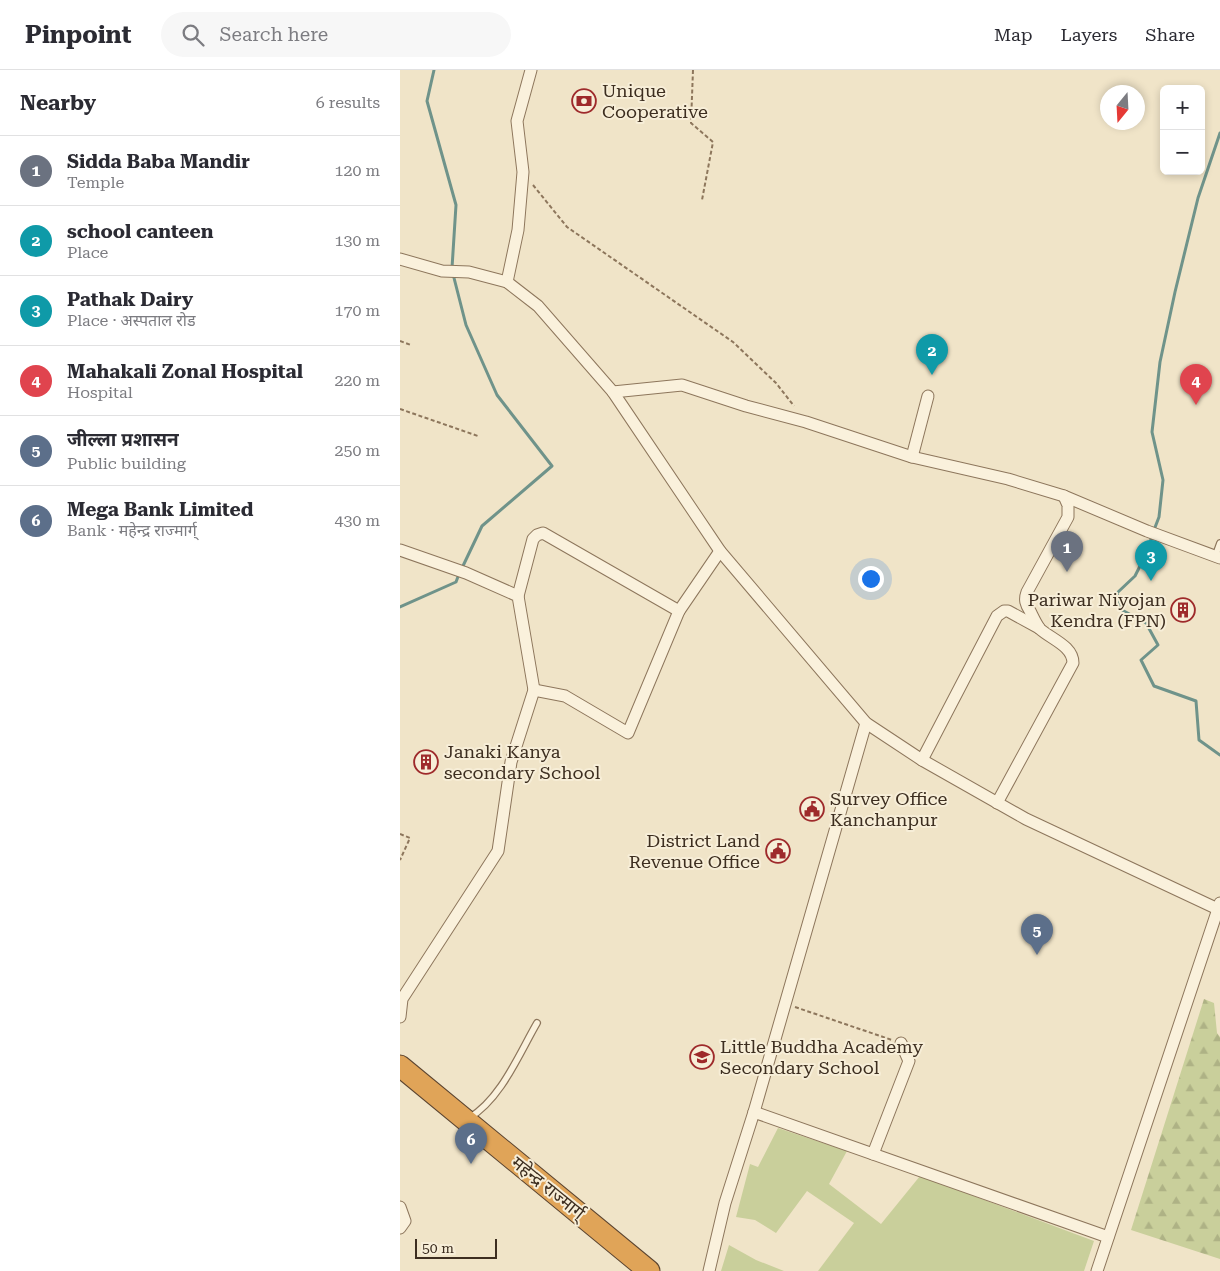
<!DOCTYPE html>
<html lang="en">
<head>
<meta charset="utf-8">
<style>
  body { margin:0; font-family:"Roboto Serif","Noto Sans Devanagari",serif; background:#f7f7f7; color:#2b2b33 }
  .controls { position:absolute; right:15px; top:15px; display:grid; overflow:hidden; border-radius:8px; box-shadow:0 2px 8px #0003 }
  .controls button { width:45px; height:45px; display:grid; place-items:center; padding:0; border:0; border-bottom:1px solid #e1e1e2; background:#fff; color:#2b2b33; font:25px sans-serif }
  .compass { position:absolute; left:700px; top:15px; width:45px; height:45px; border-radius:50%; background:#fff; box-shadow:0 2px 8px #0003; rotate:198deg }
  .scale { position:absolute; left:15px; bottom:12px; width:82px; box-sizing:border-box; padding-left:5px; border:2px solid #3d2e20; border-top:0; font-size:14px; line-height:18px; white-space:nowrap; color:#3d2e20; -webkit-text-stroke:4px #f7eed8; paint-order:stroke }
  .you { position:absolute; left:470px; top:508px; width:18px; height:18px; margin:-12px; border:4px solid #fff; border-radius:50%; background:#1a73e8; box-shadow:0 0 0 8px #1a73e833 }
  .badge { display:grid; place-items:center; width:32px; height:32px; border-radius:50%; background:#7c3aed; color:#fff; font-size:16px; font-weight:700 }
  .pin { position:absolute; translate:-50% -41px; filter:drop-shadow(0 1px 2px #0008) }
  .pin::after { content:''; position:absolute; top:26px; width:18px; height:15px; background:inherit; clip-path:polygon(0 0,100% 0,50% 100%) }
  .list { margin:0; padding:0; list-style:none }
  h2 { display:flex; justify-content:space-between; align-items:center; height:65px; margin:0; padding:0 20px; font-size:21px }
  h2 small { font-size:16px; font-weight:400; color:#7c7c81 }
  .list li { display:grid; grid-template-columns:32px 1fr auto; gap:15px; align-items:center; box-sizing:border-box; height:70px; padding:0 20px; border-top:1px solid #e1e1e2 }
  .list b { display:block; font-size:19px; white-space:nowrap }
  .list p { margin:0; font-size:16px; white-space:nowrap; color:#7c7c81 }
  .list em { font-size:16px; font-style:normal; color:#7c7c81 }
  .icon { flex:none; width:28px; height:28px; fill:none; stroke:currentColor; stroke-width:2; stroke-linecap:round; stroke-linejoin:round }
  .map { position:relative; flex:none; width:820px; height:1201px; overflow:hidden }
  header { display:flex; align-items:center; gap:30px; box-sizing:border-box; height:70px; padding:0 25px; background:#fff; border-bottom:1px solid #e1e1e2 }
  header strong { font-size:24px }
  nav { display:flex; gap:28px; margin-inline-start:auto; font-size:18px }
  .search { width:350px; height:45px; background:#f7f7f7; display:flex; align-items:center; gap:12px; box-sizing:border-box; padding:0 18px; border-radius:28px; color:#7c7c81; font-size:19px }
  main { display:flex }
  aside { flex:1; background:#fff }
  .map>svg:first-child { display:block }
  .green { fill:#c9cf9b }
  .forest { fill:url(#forest-firs) }
  .lines { fill:none; stroke-linecap:round; stroke-linejoin:round }
  .stream { stroke:#6f938a; stroke-width:3 }
  .lane-casing { stroke:#8d765c; stroke-width:8 }
  .street-casing { stroke:#8d765c; stroke-width:13 }
  .highway-casing { stroke:#5b4430; stroke-width:23 }
  .path { stroke:#8d765c; stroke-width:2; stroke-dasharray:4 2.5; stroke-linecap:butt }
  .lane { stroke:#faf1dc; stroke-width:5.5 }
  .street { stroke:#faf1dc; stroke-width:11 }
  .highway { stroke:#e0a458; stroke-width:21 }
  .labels { text-anchor:middle; stroke-width:4; stroke-linejoin:round; paint-order:stroke }
  .poi-label { font-size:18px; fill:#3d2e20; stroke:#f7eed8; text-anchor:start }
  .street-label { font-size:18px; fill:#3d2e20; stroke:#f7eed8 }
</style>
</head>
<body>
<header>
<strong>Pinpoint</strong>
<div class="search"><svg class="icon" aria-label="search" viewBox="0 0 24 24"><circle cx="10" cy="10" r="6"/><path d="M15 15l6 6"/></svg>Search here</div>
<nav><a>Map</a><a>Layers</a><a>Share</a></nav>
</header>
<main>
<aside>
<h2>Nearby<small>6 results</small></h2>
<ul class="list">
<li><span class="badge" style="background:#6b7280">1</span><div><b>Sidda Baba Mandir</b><p>Temple</p></div><em>120 m</em></li>
<li><span class="badge" style="background:#0f9aa8">2</span><div><b>school canteen</b><p>Place</p></div><em>130 m</em></li>
<li><span class="badge" style="background:#0f9aa8">3</span><div><b>Pathak Dairy</b><p>Place · अस्पताल रोड</p></div><em>170 m</em></li>
<li><span class="badge" style="background:#e0444e">4</span><div><b>Mahakali Zonal Hospital</b><p>Hospital</p></div><em>220 m</em></li>
<li><span class="badge" style="background:#5c6f8a">5</span><div><b>जील्ला प्रशासन</b><p>Public building</p></div><em>250 m</em></li>
<li><span class="badge" style="background:#5c6f8a">6</span><div><b>Mega Bank Limited</b><p>Bank · महेन्द्र राज्मार्ग्</p></div><em>430 m</em></li>
</ul>
</aside>
<div class="map">
<svg width="820" height="1201" viewBox="0 0 820 1201">
  <defs>
    <pattern id="forest-firs" width="22" height="20" patternUnits="userSpaceOnUse" patternTransform="scale(1.25)"><rect width="22" height="20" fill="#c9cf9b"/><path d="M5 1l3.5 6h-7zM16 11l3.5 6h-7z" fill="#aeb285"/></pattern>
  </defs>
  <rect width="100%" height="100%" fill="#f0e4c8"/>
  <g class="green">
    <path d="M378 1058 447 1081 429 1114 481 1154 520 1106 694 1171 684 1201H418L454 1153 407 1121 376 1163 355 1150 336 1147 350 1094 358 1097Z"/>
    <path d="M329 1175 356 1190 384 1201H321Z"/>
  </g>
  <path class="forest" d="M804 929 814 933 817 963 820 967V1189L731 1160Z"/>
  <g class="lines">
    <g class="stream">
      <path d="M34 0 27 31 56 135 52 198"/>
      <path d="M53 204 66 255 97 325 152 396 82 456 62 498"/>
      <path d="M754 460 759 447 763 410 752 362 760 292 775 222 798 128 820 63"/>
      <path d="M752 466 747 482 735 506 717 523 722 540 746 553 758 575 741 590 754 616 796 631 799 670 820 685"/>
      <path d="M0 537 56 512 59 504"/>
    </g>
    <g class="lane-casing">
      <g id="lane">
        <path d="M815 487 820 473"/>
        <path d="M69 1048C101 1029 119 984 137 953"/>
      </g>
    </g>
    <g class="street-casing">
      <g id="street">
        <path d="M0 189 42 201 69 202 107 212 138 236 213 322 320 481 466 653 522 690 626 749 820 840"/>
        <path d="M107 212 118 160 123 102 117 51 131 0"/>
        <path d="M213 322 282 315 346 336 406 352 512 387 608 409 664 426 747 461 820 488"/>
        <path d="M512 387 528 326"/>
        <path d="M0 480 66 503 118 526 134 620"/>
        <path d="M118 526 133 469 137 465 143 463 279 541"/>
        <path d="M522 690 597 546 604 541H608L639 558"/>
        <path d="M597 733 673 593C673 576 651 569 640 559 636 554 633 547 630 541 626 535 624 530 627 522L668 447V435L664 426"/>
        <path d="M0 947 2 929 98 781 111 692 134 620 165 626 228 663 279 541 320 481"/>
        <path d="M354 1042 708 1167"/>
        <path d="M473 1084 509 991 501 973"/>
        <path d="M0 1137 5 1151 0 1158"/>
        <path d="M309 1201 325 1133 354 1042 466 653"/>
        <path d="M697 1201 820 833"/>
      </g>
    </g>
    <g class="highway-casing">
      <path id="highway" d="M0 996 249 1201"/>
    </g>
    <g class="path">
      <path d="M293 0 291 53 313 72 302 130"/>
      <path d="M133 115 167 157 333 272 376 313 394 336"/>
      <path d="M0 271 11 275"/>
      <path d="M0 339 78 366"/>
      <path d="M0 764 10 768 0 790"/>
      <path d="M395 937 492 970"/>
    </g>
    <use href="#lane" class="lane"/>
    <use href="#street" class="street"/>
    <use href="#highway" class="highway"/>
  </g>
  <defs>
    <g id="bank-ring" transform="scale(1.25)"><circle r="9.5" fill="#f7eed8" stroke="#9e2a2b" stroke-width="1.5"/><path d="M-6-4H6V4H-6ZM0-2.3a2.3 2.3 0 1 0 0 4.6a2.3 2.3 0 1 0 0-4.6Z" fill="#9e2a2b"/></g>
    <g id="building-ring" transform="scale(1.25)"><circle r="9.5" fill="#f7eed8" stroke="#9e2a2b" stroke-width="1.5"/><path d="M-4-6H4V6H1V3H-1V6H-4ZM-2.5-4.3h1.7v1.8h-1.7ZM.8-4.3h1.7v1.8H.8ZM-2.5-1h1.7V.8h-1.7ZM.8-1h1.7V.8H.8Z" fill="#9e2a2b"/></g>
    <g id="civic-ring" transform="scale(1.25)"><circle r="9.5" fill="#f7eed8" stroke="#9e2a2b" stroke-width="1.5"/><path d="M-.6-6.5H3V-4.5H.6V-3L4-1V1h2V6H-6V1h2V-1L-.6-3ZM-1.2 2.5V6h2.4V2.5Z" fill="#9e2a2b"/></g>
    <g id="school-ring" transform="scale(1.25)"><circle r="9.5" fill="#f7eed8" stroke="#9e2a2b" stroke-width="1.5"/><path d="M0-5L7-2L0 1L-7-2ZM-4 1L0 2.5L4 1V4Q0 6-4 4Z" fill="#9e2a2b"/></g>
  </defs>
  <g fill-rule="evenodd">
    <use href="#bank-ring" x="184" y="31"/>
    <use href="#building-ring" x="783" y="540"/>
    <use href="#building-ring" x="26" y="692"/>
    <use href="#civic-ring" x="412" y="739"/>
    <use href="#civic-ring" x="378" y="781"/>
    <use href="#school-ring" x="302" y="987"/>
  </g>
  <g class="labels">
    <g class="poi-label">
      <text x="202" y="27">Unique<tspan x="202" dy="21">Cooperative</tspan></text>
      <text x="766" y="536" text-anchor="end">Pariwar Niyojan<tspan x="766" dy="21">Kendra (FPN)</tspan></text>
      <text x="44" y="688">Janaki Kanya<tspan x="44" dy="21">secondary School</tspan></text>
      <text x="430" y="735">Survey Office<tspan x="430" dy="21">Kanchanpur</tspan></text>
      <text x="360" y="777" text-anchor="end">District Land<tspan x="360" dy="21">Revenue Office</tspan></text>
      <text x="320" y="983">Little Buddha Academy<tspan x="320" dy="21">Secondary School</tspan></text>
    </g>
    <g class="street-label">
      <text transform="translate(148 1118) rotate(39)" y="6">महेन्द्र राज्मार्ग्</text>
    </g>
  </g>
</svg>
<div class="controls">
<button>+</button>
<button>−</button>
</div>
<svg class="compass" viewBox="-18 -18 36 36"><path d="M0-13l5 13h-10z" fill="#e53935"/><path d="M0 13l5-13h-10z" fill="#7c7c81"/></svg>
<div class="scale">50 m</div>
<div class="you"></div>
<div class="pin badge" style="left:667px;top:502px;background:#6b7280">1</div>
<div class="pin badge" style="left:532px;top:305px;background:#0f9aa8">2</div>
<div class="pin badge" style="left:751px;top:511px;background:#0f9aa8">3</div>
<div class="pin badge" style="left:796px;top:335px;background:#e0444e">4</div>
<div class="pin badge" style="left:637px;top:885px;background:#5c6f8a">5</div>
<div class="pin badge" style="left:71px;top:1094px;background:#5c6f8a">6</div>
</div>
</main>
</body>
</html>
